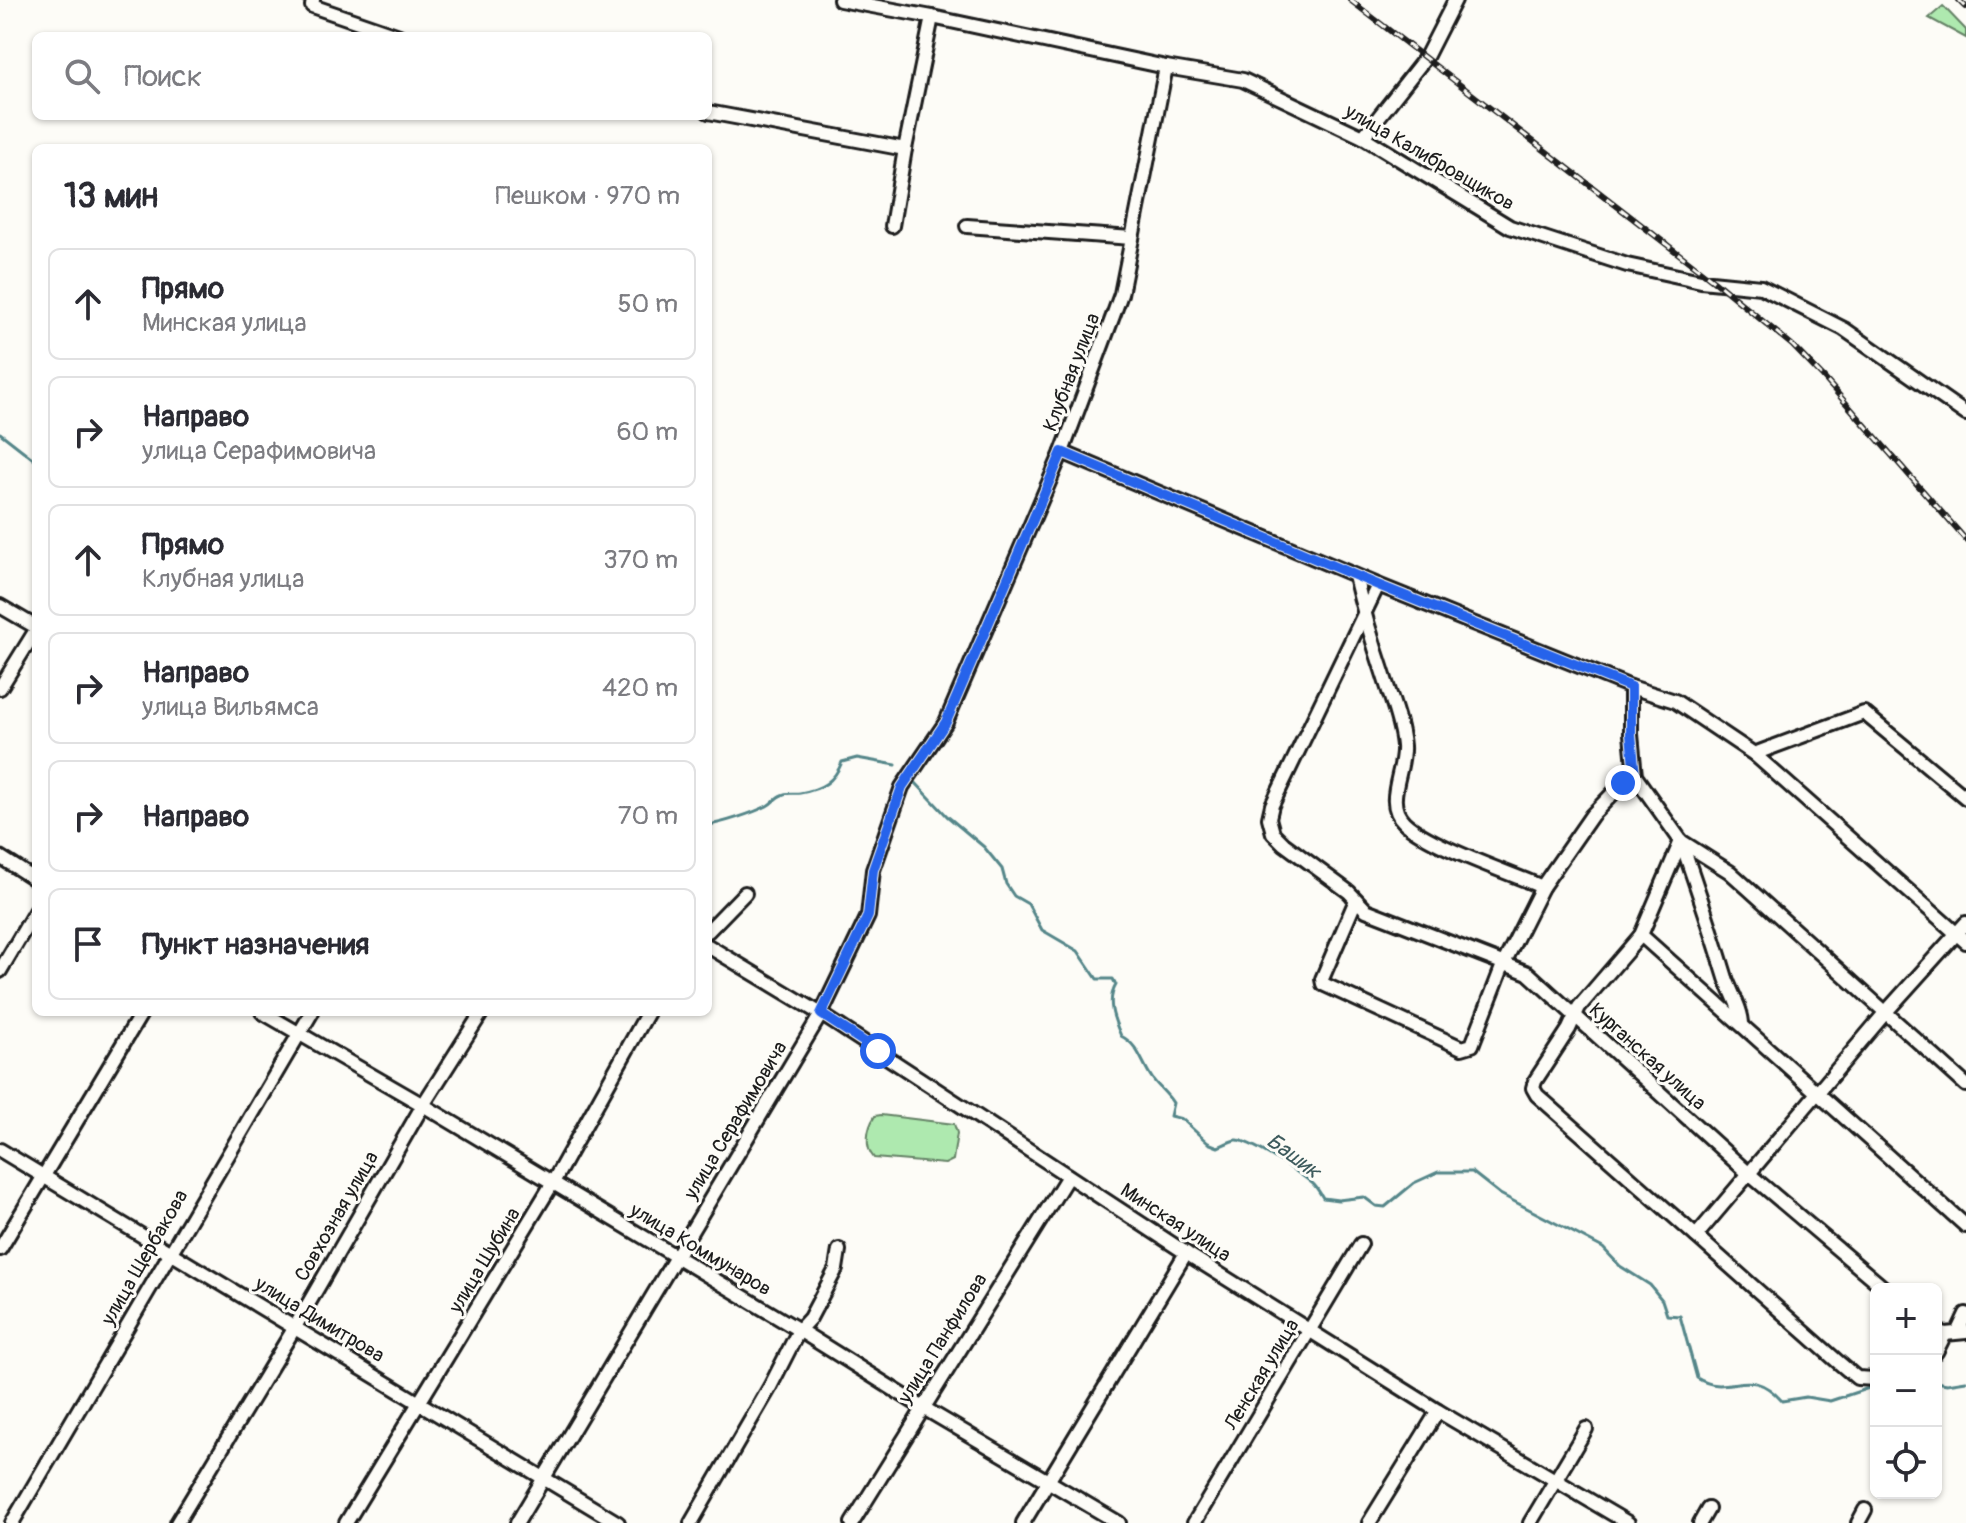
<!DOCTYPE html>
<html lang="ru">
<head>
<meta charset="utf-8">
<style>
  body { margin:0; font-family:Pangolin,sans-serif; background:#f2f2f3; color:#2b2b33 }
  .controls { position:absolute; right:24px; bottom:24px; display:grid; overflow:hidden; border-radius:12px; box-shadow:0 2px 6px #0004 }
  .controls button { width:72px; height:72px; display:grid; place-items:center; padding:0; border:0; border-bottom:2px solid #e1e1e2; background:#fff; color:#2b2b33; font:40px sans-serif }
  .stop { position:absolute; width:24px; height:24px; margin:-18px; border:6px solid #2563eb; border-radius:50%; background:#fff }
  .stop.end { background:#2563eb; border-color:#fff; box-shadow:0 2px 8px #0008 }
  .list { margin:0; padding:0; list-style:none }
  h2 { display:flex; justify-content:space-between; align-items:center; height:104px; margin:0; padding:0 32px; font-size:34px }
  h2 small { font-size:26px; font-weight:400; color:#7c7c81 }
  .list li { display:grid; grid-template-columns:52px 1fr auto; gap:24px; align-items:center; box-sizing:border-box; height:112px; margin:0 16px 16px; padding:0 16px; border:2px solid #e1e1e2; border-radius:12px }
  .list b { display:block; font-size:30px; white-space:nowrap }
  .list p { margin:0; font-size:26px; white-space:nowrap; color:#7c7c81 }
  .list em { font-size:26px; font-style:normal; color:#7c7c81 }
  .icon { flex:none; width:44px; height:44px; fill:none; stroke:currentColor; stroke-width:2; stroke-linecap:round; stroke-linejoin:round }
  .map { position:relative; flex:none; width:1966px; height:1523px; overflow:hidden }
  .search { position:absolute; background:#fff; box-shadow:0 2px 6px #0004; left:32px; top:32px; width:680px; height:88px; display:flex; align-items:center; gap:20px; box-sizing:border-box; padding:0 28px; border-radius:12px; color:#7c7c81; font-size:30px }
  .panel { position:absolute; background:#fff; box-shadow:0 2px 6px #0004; left:32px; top:144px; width:680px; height:872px; border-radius:12px }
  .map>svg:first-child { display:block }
  .green { fill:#aee9af; stroke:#658266; stroke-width:2 }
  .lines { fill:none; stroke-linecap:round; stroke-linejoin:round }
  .stream { stroke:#548689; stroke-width:3 }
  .minor-casing { stroke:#1c1c1c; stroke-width:18 }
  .minor { stroke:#fdfcf7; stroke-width:12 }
  .rail-casing { stroke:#1c1c1c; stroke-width:6 }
  .rail { stroke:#fdfcf7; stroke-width:3; stroke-dasharray:9; stroke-linecap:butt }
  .route { stroke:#2563eb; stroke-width:10 }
  .labels { text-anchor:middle; stroke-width:6; stroke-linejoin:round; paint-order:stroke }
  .street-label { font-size:20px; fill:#1c1c1c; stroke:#fdfcf7 }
  .water-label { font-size:22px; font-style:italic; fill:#3d5a5c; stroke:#fdfcf7 }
</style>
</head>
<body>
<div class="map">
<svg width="1966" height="1523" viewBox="0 0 1966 1523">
  <rect width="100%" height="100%" fill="#fdfcf7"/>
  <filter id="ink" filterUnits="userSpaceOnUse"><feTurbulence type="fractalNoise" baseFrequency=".0125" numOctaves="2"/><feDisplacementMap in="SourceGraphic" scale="16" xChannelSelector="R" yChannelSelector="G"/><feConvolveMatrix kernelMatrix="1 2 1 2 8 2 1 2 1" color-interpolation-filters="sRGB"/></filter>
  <g filter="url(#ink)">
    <g class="green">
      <path d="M1943 6 1966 30V38L1929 18Z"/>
      <path d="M881 1115 954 1124 957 1133 953 1160 945 1164 874 1158C864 1147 867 1128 875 1116Z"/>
    </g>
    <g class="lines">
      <g class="stream">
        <path d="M0 433 36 461"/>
        <path d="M915 782 947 816 984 847 1002 869 1006 884 1014 896 1028 904 1042 930 1078 951 1097 979H1113L1116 985C1106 1001 1114 1020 1121 1036 1139 1045 1141 1062 1152 1078 1158 1087 1167 1093 1173 1103L1170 1116 1182 1119 1208 1143 1218 1147C1223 1145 1230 1141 1236 1140 1248 1139 1300 1173 1312 1183 1316 1186 1320 1193 1323 1198L1338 1200 1364 1197 1376 1206 1385 1207 1414 1183 1438 1172H1472L1500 1194 1603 1248 1620 1266 1650 1285 1662 1300 1667 1315 1680 1316 1697 1378C1730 1399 1748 1362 1782 1401L1806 1397 1830 1401 1869 1388 1876 1390"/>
        <path d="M708 825C723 823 753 813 767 806 773 803 776 797 782 795 786 792 795 794 800 793 822 789 834 782 842 762L857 758 896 765"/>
        <path d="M1936 1382 1947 1384 1966 1381"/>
      </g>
      <g class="minor-casing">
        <g id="minor">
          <path d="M313 0 312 6 399 36"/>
          <path d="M840 0 932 17 1166 67 1243 80 1363 137 1510 227 1627 265 1701 281 1761 287 1844 329 1966 414"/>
          <path d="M708 112 905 149"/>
          <path d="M1363 137 1426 57 1455 0"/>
          <path d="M892 226 905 149 932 17"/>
          <path d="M967 226 1132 238"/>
          <path d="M1062 452 1378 585 1631 687 1675 701 1754 754 1966 942"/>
          <path d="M1355 576C1363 610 1373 643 1384 676 1391 699 1401 722 1403 746 1405 771 1383 802 1404 822 1429 846 1508 872 1542 887"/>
          <path d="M1378 585 1272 805 1269 818 1273 833 1284 844 1349 892 1366 910 1528 973 1748 1173 1885 1289"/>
          <path d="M0 606 36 627"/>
          <path d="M1631 687V734L1635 776 1681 841 1730 872 1966 1085"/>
          <path d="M0 688 36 630"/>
          <path d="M1754 754 1864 713 1966 798"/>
          <path d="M1681 841 1641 935 1579 1007 1569 1029 1535 1081 1533 1088 1537 1095 1837 1361 1857 1378 1876 1379"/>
          <path d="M1681 841C1697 887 1712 932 1726 978 1731 993 1742 1009 1742 1025"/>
          <path d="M0 857 36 880"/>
          <path d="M1356 900 1322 979 1323 984 1462 1048 1472 1045 1503 965 1542 887 1592 815 1623 783 1635 776"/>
          <path d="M708 931 745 893"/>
          <path d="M1641 935 1966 1226"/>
          <path d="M708 946 821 1014 1186 1253 1438 1411 1628 1523"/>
          <path d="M0 971 36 910"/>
          <path d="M262 1012 423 1105 799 1330 922 1407 1119 1523"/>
          <path d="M0 1150 618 1523"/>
          <path d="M1696 1236 1885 1013 1966 923"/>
          <path d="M0 1249 142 1012"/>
          <path d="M1936 1331 1945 1334 1966 1332"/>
          <path d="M1958 1331 1966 1314"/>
          <path d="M1936 1352 1945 1334"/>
          <path d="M12 1523 312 1012"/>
          <path d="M177 1523 295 1327 423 1105 482 1012"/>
          <path d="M346 1523 552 1184 648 1012"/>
          <path d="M517 1523 821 1014 868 916 873 870 902 787 946 722 1062 452 1113 316 1121 294 1166 67"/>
          <path d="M691 1523 770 1387 799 1330 810 1318 836 1269 839 1250"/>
          <path d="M852 1523 1068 1176"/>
          <path d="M1023 1523 1186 1253"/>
          <path d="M1194 1523 1361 1244"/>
          <path d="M1369 1523 1438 1411"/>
          <path d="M1530 1523 1586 1429"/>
          <path d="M1700 1523 1708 1509"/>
          <path d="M1858 1523 1865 1510"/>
        </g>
      </g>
      <use href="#minor" class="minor"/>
      <g class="rail-casing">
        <g id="rail">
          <path d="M1350 0 1714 281 1792 345 1823 377 1966 540"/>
          <path d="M1959 0 1966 7"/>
        </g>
      </g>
      <use href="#rail" class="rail"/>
    </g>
  </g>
  <g class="lines" filter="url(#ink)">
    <path class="route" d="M878 1051 821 1014 868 916 873 870 902 787 946 722 1062 452 1378 585 1631 687V734L1635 776 1623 783"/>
  </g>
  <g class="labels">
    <g class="street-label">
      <text transform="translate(1430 157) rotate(30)" y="7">улица Калибровщиков</text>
      <text transform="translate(1071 372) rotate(-69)" y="7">Клубная улица</text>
      <text transform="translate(1648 1056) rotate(42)" y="7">Курганская улица</text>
      <text transform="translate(735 1120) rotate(-59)" y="7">улица Серафимовича</text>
      <text transform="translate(336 1216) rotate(-60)" y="7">Совхозная улица</text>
      <text transform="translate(1176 1222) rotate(33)" y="7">Минская улица</text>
      <text transform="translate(701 1249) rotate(31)" y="7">улица Коммунаров</text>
      <text transform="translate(144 1257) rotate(-60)" y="7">улица Щербакова</text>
      <text transform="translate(484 1260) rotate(-59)" y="7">улица Шубина</text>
      <text transform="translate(320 1319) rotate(31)" y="7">улица Димитрова</text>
      <text transform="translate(942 1338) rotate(-58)" y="7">улица Панфилова</text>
      <text transform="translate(1261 1374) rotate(-59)" y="7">Ленская улица</text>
    </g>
    <g class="water-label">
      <text transform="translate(1294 1155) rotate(36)" y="8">Башик</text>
    </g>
  </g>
</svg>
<div class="controls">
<button>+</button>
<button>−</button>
<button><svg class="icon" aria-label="locate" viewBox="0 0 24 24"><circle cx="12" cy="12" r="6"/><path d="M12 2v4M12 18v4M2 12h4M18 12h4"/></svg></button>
</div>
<div class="stop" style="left:878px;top:1051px"></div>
<div class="stop end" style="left:1623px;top:783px"></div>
<div class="search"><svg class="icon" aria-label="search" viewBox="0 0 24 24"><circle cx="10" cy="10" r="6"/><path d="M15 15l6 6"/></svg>Поиск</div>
<section class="panel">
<h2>13 мин<small>Пешком · 970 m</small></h2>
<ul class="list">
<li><svg class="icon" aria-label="ahead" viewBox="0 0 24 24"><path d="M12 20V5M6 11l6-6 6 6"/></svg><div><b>Прямо</b><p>Минская улица</p></div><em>50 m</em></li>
<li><svg class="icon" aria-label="right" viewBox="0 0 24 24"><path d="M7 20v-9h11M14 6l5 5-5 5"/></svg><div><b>Направо</b><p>улица Серафимовича</p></div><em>60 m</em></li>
<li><svg class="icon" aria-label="ahead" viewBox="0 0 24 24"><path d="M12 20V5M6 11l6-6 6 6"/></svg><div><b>Прямо</b><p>Клубная улица</p></div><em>370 m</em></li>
<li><svg class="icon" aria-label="right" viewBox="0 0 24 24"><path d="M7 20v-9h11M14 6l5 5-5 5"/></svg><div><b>Направо</b><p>улица Вильямса</p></div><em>420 m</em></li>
<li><svg class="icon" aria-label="right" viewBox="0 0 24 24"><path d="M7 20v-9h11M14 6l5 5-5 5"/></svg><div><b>Направо</b></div><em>70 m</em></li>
<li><svg class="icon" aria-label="arrive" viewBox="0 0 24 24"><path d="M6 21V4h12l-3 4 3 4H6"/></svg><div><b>Пункт назначения</b></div></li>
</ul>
</section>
</div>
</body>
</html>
